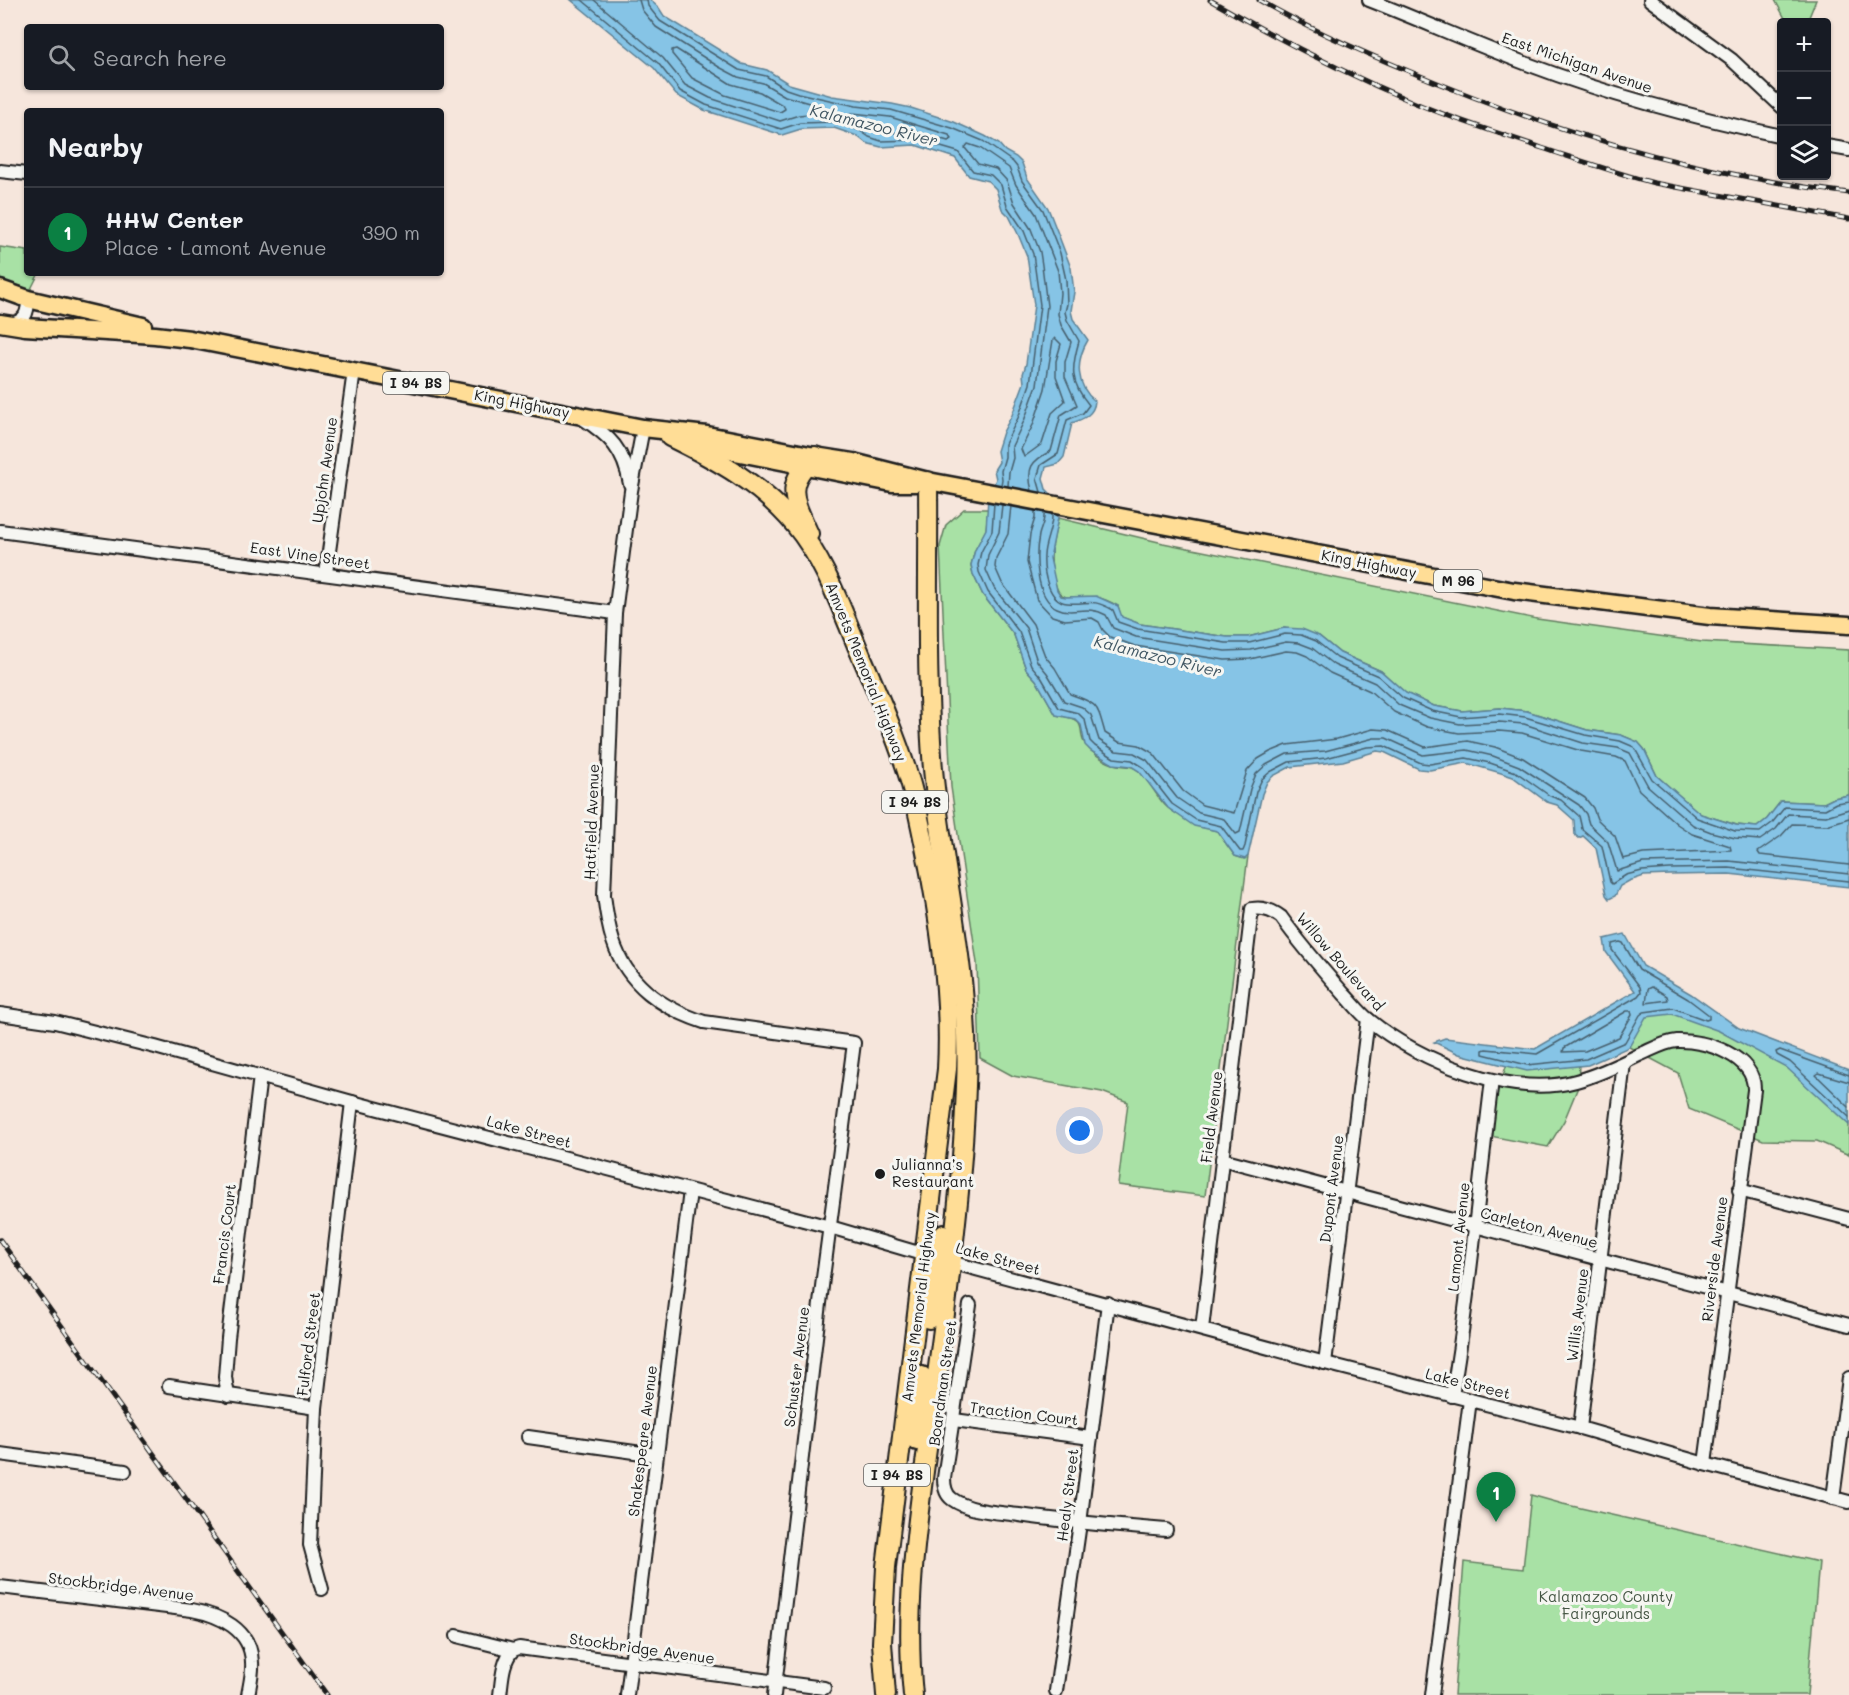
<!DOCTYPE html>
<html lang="en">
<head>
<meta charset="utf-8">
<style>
  body { margin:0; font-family:Mali,sans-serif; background:#20242c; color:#f1f3f6 }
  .controls { position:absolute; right:18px; top:18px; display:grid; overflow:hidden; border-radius:6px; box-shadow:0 2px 4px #0004 }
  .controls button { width:54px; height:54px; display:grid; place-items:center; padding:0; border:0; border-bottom:2px solid #363941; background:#171b24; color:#f1f3f6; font:30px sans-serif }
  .you { position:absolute; left:1080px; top:1131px; width:21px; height:21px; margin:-15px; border:4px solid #fff; border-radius:50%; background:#1a73e8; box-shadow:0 0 0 9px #1a73e833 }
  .badge { display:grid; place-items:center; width:39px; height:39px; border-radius:50%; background:#0b8043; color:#fff; font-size:20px; font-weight:700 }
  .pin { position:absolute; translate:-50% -50px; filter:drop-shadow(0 2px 3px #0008) }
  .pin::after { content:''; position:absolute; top:32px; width:21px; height:18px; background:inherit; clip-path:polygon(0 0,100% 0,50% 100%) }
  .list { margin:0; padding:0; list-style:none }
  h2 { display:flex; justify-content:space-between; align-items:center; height:78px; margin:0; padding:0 24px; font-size:26px }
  h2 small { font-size:20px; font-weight:400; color:#9ea1a6 }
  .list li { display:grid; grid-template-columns:39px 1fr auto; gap:18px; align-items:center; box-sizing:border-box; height:90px; padding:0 24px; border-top:2px solid #363941 }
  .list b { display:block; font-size:22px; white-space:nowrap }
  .list p { margin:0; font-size:20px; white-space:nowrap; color:#9ea1a6 }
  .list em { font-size:20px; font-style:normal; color:#9ea1a6 }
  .icon { flex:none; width:33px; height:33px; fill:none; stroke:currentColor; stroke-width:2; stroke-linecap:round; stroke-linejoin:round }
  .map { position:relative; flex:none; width:1849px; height:1695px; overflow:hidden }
  .search { position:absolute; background:#171b24; box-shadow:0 2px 4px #0004; left:24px; top:24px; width:420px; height:66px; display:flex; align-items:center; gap:15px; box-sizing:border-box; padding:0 21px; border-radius:6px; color:#9ea1a6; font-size:22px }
  .panel { position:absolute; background:#171b24; box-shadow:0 2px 4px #0004; left:24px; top:108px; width:420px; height:168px; border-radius:6px }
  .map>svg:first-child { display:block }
  .green { fill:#a8e1a5; stroke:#627e60; stroke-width:1.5 }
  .water { fill:#86c4e6; stroke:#5c8195; stroke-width:1.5 }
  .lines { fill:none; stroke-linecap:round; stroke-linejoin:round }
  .shore { stroke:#465f6d; stroke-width:1.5 }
  .minor-casing { stroke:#1c1c1c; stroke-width:16 }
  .major-casing { stroke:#1c1c1c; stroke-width:21 }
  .highway-casing { stroke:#1c1c1c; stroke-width:22 }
  .minor { stroke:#f6f6f2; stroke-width:12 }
  .major { stroke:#ffdd96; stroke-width:16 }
  .highway { stroke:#ffdd96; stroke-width:18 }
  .rail-casing { stroke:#1c1c1c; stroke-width:5 }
  .rail { stroke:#f6f6f2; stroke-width:3; stroke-dasharray:9; stroke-linecap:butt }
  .poi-dot { fill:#1c1c1c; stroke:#f6f6f2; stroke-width:2 }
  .labels { text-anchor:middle; stroke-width:6; stroke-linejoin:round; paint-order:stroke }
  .shield { fill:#f6f6f2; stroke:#5d5d5c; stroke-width:1.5 }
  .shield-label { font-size:14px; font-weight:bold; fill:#1c1c1c }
  .street-label { font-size:15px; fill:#1c1c1c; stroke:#f6f6f2 }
  .poi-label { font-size:15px; fill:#1c1c1c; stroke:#f6f6f2; text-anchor:start }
  .park-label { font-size:15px; fill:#465745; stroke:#f6f6f2 }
  .water-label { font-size:16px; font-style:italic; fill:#415763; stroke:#f6f6f2 }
</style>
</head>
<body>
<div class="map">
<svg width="1849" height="1695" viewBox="0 0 1849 1695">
  <rect width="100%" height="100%" fill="#f6e6dc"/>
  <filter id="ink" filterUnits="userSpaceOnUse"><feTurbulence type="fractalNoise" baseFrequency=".0167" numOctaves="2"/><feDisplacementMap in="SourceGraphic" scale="12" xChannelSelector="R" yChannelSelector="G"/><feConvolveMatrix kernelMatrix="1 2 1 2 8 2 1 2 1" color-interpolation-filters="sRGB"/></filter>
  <g filter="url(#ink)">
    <g class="green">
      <path d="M1775 0H1816L1807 22H1787Z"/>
      <path d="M0 247 27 251V273H39L31 289 26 291 0 281Z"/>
      <path d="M964 509H988L986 530 975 550 971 565 973 574 983 595 1014 635 1026 669 1036 680 1056 715C1096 720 1071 733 1090 750 1096 755 1105 762 1113 764 1123 767 1131 764 1139 771 1150 781 1156 797 1167 807 1177 816 1204 828 1217 831L1235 856 1244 859 1248 856 1205 1196 1118 1185 1128 1102 1102 1092 1013 1076 980 1058 977 963 951 787 940 546 946 525Z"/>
      <path d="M1058 518 1163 543 1537 619 1702 642 1849 650V795L1834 798 1824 803 1781 801 1767 819 1757 827 1737 825 1700 814 1657 776 1644 749 1638 742 1621 735 1587 730 1527 711 1500 708 1462 711 1434 706 1405 693 1381 671 1340 653 1319 636 1284 628 1248 637H1227L1140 624 1121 617 1118 606C1094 593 1091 597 1066 597 1059 595 1057 590 1055 583 1047 557 1053 543 1058 518Z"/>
      <path d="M1660 999 1815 1070 1849 1110V1155L1817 1141 1763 1140 1689 1109 1678 1073 1629 1047 1625 1018Z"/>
      <path d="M1579 1063 1578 1087 1564 1121 1548 1147 1490 1136 1492 1107 1507 1064Z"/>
      <path d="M1531 1495 1563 1504 1819 1562 1807 1695H1454L1464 1562 1523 1569Z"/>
    </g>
    <g class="water">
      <path d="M571 0H650L659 8 664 16 742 64 767 70 789 84 832 96 892 104 911 108 954 122 985 136 999 144 1005 151 1016 157 1022 163 1027 178 1048 208 1057 231 1071 268 1074 292 1071 311 1073 319 1088 340C1075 361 1076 386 1095 401 1094 415 1083 419 1072 423L1064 457 1058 464 1046 467 1043 478 1046 489 1056 499 1058 518 1050 558 1057 590 1061 596 1066 597 1096 596 1118 606 1122 617 1140 624 1227 637H1248L1284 628 1302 629 1319 636 1340 653 1381 671 1406 693 1434 706 1462 711 1500 708 1527 711 1587 730 1621 735 1638 742 1644 749 1657 776 1701 814 1736 825 1757 827 1767 819 1781 801 1824 803 1834 798 1849 795V887L1729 874 1670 875 1644 876 1629 881 1620 886 1615 896 1609 899 1606 895 1596 848 1583 836 1579 838 1575 835 1574 820 1557 805 1547 802 1513 777 1501 773 1466 763 1430 770 1419 769 1384 752 1377 751 1343 761 1290 767 1273 776 1267 782 1262 794 1248 856 1245 859 1235 856 1217 831 1194 826 1168 808 1139 771 1131 766 1113 764 1091 751 1085 745 1081 725 1075 719 1056 715 1036 680 1026 669 1014 635 983 595 973 574 971 565 975 550 986 529 988 498 996 479 994 470 999 462 997 451 1003 432 1012 415 1024 383 1023 374 1026 364 1034 305 1027 256 1018 234 1009 216 1002 209 996 189 988 181 969 176 955 158 915 145 881 147 866 143 857 136 834 128 801 129 782 135 704 110 676 95 654 68Z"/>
      <path d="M1625 934 1643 966 1691 994 1739 1028 1849 1070V1125L1786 1067 1719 1031 1672 1014 1646 1017 1629 1047 1588 1065 1527 1071 1459 1054 1434 1042 1445 1038 1535 1049 1635 991 1606 952 1604 939Z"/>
    </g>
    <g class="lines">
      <g class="shore">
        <path d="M582 0 658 63 680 91 706 105 781 129 800 123 835 122 859 130 869 137 881 141 917 140 958 152 973 171 991 175 1001 185 1007 206 1024 231 1033 254 1040 305 1030 384 1018 418 1005 444V457L1001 471 1002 479 1001 485"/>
        <path d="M594 0 663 58 685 85 710 98 780 121 799 115 828 112 826 108 785 96 763 83 738 77 719 67 656 27 642 10 639 0"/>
        <path d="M647 0 648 6 660 21 739 70 766 76 786 89 798 93 856 106 891 110 952 128 983 141 1013 162 1017 167 1022 181 1043 210 1060 253 1066 280 1067 304 1065 312 1067 320 1079 341C1071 369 1070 382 1089 405L1083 413 1067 420 1058 454 1041 465 1037 478 1041 492"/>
        <path d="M676 49 731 84 760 92 784 106 785 109 780 112 725 95 692 78 672 54V50Z"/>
        <path d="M852 113 890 117 949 135 952 139 948 141 917 132 882 133 850 119 849 115Z"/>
        <path d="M1055 338 1061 344 1056 361V376L1065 401 1052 413 1042 444 1024 457 1021 449 1033 425 1045 389 1053 340Z"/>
        <path d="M1008 486 1009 472 1013 458 1012 446 1024 421 1037 385 1047 306 1042 265 1040 252 1031 229 1014 203 1007 181 996 169 978 164 965 148 968 144 980 148 1009 168 1016 185 1036 214 1058 271 1060 293 1058 314 1061 325 1071 342 1065 362V377L1077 405 1061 415 1051 451C1031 461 1026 468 1032 491"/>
        <path d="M994 503 992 531 981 552 978 565 979 572 988 592 1019 632 1031 665 1041 677 1059 708 1078 713 1085 720 1090 741 1095 746 1114 758 1132 760 1143 767 1172 804 1196 820 1221 826 1240 851H1243L1245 846 1256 792 1262 779 1270 772 1289 762 1326 758 1367 747 1384 746 1421 763 1430 764 1466 758 1490 763 1516 772 1550 796 1561 800 1579 816 1582 829 1602 846 1610 882 1612 884 1626 875 1642 871 1670 869 1729 868 1849 881"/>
        <path d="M1002 505 999 532 988 555 986 570 994 588 1026 628 1037 661 1047 673 1064 701 1082 707 1091 715 1099 740 1116 751 1134 753 1147 760 1177 798 1199 813 1224 819 1236 834 1240 832 1250 789 1256 774 1266 765 1287 754 1325 751 1374 738H1386L1423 755 1467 750 1493 756 1519 766 1579 805 1586 814 1589 824 1608 842 1617 871 1643 863 1729 861 1849 874"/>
        <path d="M1011 506 1008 534 996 558 995 567 1002 583 1033 624 1045 656 1055 668 1070 694C1099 704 1097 705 1105 733L1119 742 1139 745 1153 753 1183 791 1202 805 1234 813 1247 771 1258 759 1270 752 1287 745 1337 739 1373 729 1387 730 1425 747 1468 741 1495 747 1523 758 1585 798 1593 808 1597 819 1615 836 1623 859 1643 854 1731 850 1730 846 1692 834 1677 824 1639 790 1625 761 1616 757 1581 751 1522 733 1499 731 1459 733 1427 727 1394 712 1370 691 1330 673 1307 656 1297 652 1286 651 1250 659 1225 660 1135 646 1110 637 1103 630 1099 622 1092 618 1065 620 1052 616 1037 600 1027 562 1030 534 1035 518V511"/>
        <path d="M1044 513C1045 521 1041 527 1039 535 1035 555 1035 598 1057 608 1074 616 1086 604 1106 615L1113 628 1136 637 1225 651 1251 650 1286 642 1299 643 1312 648 1334 665 1375 683 1399 705 1430 718 1460 724 1499 722 1524 724 1583 743 1618 748 1630 753 1648 786 1693 825 1711 832 1735 838 1760 840 1776 829 1788 814 1826 816 1849 809"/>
        <path d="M1052 514C1053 528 1044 542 1044 556 1043 572 1048 601 1067 603 1089 605 1090 597 1113 610L1118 622 1138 629 1226 643H1249L1285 634 1301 635 1316 641 1337 658 1378 676 1403 698 1432 711 1461 717 1499 714 1525 717 1585 735 1620 741 1634 747 1652 779 1697 818 1735 831 1760 832 1772 823 1785 807 1825 809 1836 803 1849 801"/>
        <path d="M1849 818 1827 825 1792 824 1781 836 1758 852 1760 855 1849 865"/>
        <path d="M1620 942 1623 943 1639 970 1688 999 1709 1015V1019L1706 1020 1673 1008 1644 1012 1640 1015 1625 1042 1586 1059 1527 1065 1483 1054V1050L1486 1049 1537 1054 1638 996 1641 992 1640 987 1612 950V944Z"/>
        <path d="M1652 987 1667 996 1668 1000 1646 1003 1648 989Z"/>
        <path d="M1627 1011H1631L1632 1015 1619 1037 1585 1051 1563 1052 1564 1048Z"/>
        <path d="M1849 1075 1780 1050 1776 1052 1777 1055 1790 1062 1849 1117"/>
        <path d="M1849 1082 1819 1073 1816 1075 1849 1107"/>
      </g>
      <g class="minor-casing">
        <g id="minor">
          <path d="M1369 0C1423 21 1476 45 1530 65 1612 96 1696 118 1782 136"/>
          <path d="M1650 0 1732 60 1782 107"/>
          <path d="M1826 146 1849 150"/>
          <path d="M0 171 27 174"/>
          <path d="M10 324C25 321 28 314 28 299H21"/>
          <path d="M582 418C610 436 624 450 630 484"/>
          <path d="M643 428 631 491 615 613 604 895C606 911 608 926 613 941 627 984 663 1009 704 1022L854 1043 823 1278 774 1695"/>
          <path d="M0 531 615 613"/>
          <path d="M326 573 354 371"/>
          <path d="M0 1014 55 1022 155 1047 352 1102 830 1227 939 1259 1325 1363 1580 1428 1705 1464 1849 1502"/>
          <path d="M1222 1159 1849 1325"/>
          <path d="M1739 1190 1849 1219"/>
          <path d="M970 1305 944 1478C944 1486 945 1494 952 1499 970 1512 998 1512 1019 1515 1068 1522 1117 1526 1166 1530"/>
          <path d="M1202 1329 1252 909C1263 907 1273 911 1281 917 1300 944 1322 969 1344 994 1352 1002 1360 1013 1369 1020 1419 1061 1512 1099 1576 1081 1598 1075 1619 1065 1639 1055 1651 1050 1664 1042 1677 1041 1706 1040 1755 1056 1754 1090L1705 1464"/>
          <path d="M1325 1363 1368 1019"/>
          <path d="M169 1386 316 1408"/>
          <path d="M228 1396 225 1377 228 1338 260 1076"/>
          <path d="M1452 1396C1470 1291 1479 1185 1492 1080"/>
          <path d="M954 1420 1091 1438"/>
          <path d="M1580 1428 1624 1063"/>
          <path d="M528 1437 656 1455"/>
          <path d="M0 1454 125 1471"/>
          <path d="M1833 1498 1849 1378"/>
          <path d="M0 1587 192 1610C219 1615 251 1629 252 1662 253 1672 250 1684 248 1695"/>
          <path d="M322 1589 310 1545 316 1408 352 1102"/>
          <path d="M457 1636 513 1650 519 1648 534 1650 824 1688"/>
          <path d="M1056 1691 1080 1523 1108 1303"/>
          <path d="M500 1695C502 1681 502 1661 513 1650"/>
          <path d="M627 1695 690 1191"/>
          <path d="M1432 1695 1470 1400"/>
        </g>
      </g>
      <g class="major-casing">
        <g id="major">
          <path d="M0 289 28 299 143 326"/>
          <path d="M0 323 25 327 155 335 190 339 643 428 707 435 815 456 853 462 928 481 1514 591 1710 616 1849 625"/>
          <path d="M690 443 892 483H916"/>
        </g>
      </g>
      <g class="highway-casing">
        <g id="highway">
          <path d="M670 437C717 460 761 484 795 525 824 560 840 605 857 646 876 690 896 735 910 781 917 806 922 832 927 857 941 926 951 998 947 1069L886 1567 882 1643 886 1695"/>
          <path d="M809 534C794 500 783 485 815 456"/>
          <path d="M929 1319 944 1234"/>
          <path d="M917 1441 922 1376"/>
          <path d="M913 1695C904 1605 918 1516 930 1427 945 1313 962 1200 966 1086 971 977 943 876 933 769 925 674 929 577 928 481"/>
        </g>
      </g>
      <use href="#minor" class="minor"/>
      <use href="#major" class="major"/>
      <use href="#highway" class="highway"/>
      <g class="rail-casing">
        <g id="rail">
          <path d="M1210 0C1276 38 1344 73 1413 102 1455 120 1499 133 1542 148 1579 160 1616 173 1654 183L1849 219"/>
          <path d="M1259 0C1307 28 1360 51 1411 72 1551 131 1699 175 1849 193"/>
          <path d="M0 1240 327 1695"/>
        </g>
      </g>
      <use href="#rail" class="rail"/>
    </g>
  </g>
  <circle class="poi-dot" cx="880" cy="1174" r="6"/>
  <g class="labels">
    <g class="shield">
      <rect x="383" y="372" width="66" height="22" rx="4.5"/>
      <rect x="1434" y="570" width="48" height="22" rx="4.5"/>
      <rect x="882" y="791" width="66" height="22" rx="4.5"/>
      <rect x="864" y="1464" width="66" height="22" rx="4.5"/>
    </g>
    <g class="shield-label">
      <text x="416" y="388">I 94 BS</text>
      <text x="1458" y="586">M 96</text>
      <text x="915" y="807">I 94 BS</text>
      <text x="897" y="1480">I 94 BS</text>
    </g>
    <g class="street-label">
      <text transform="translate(1577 63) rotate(19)" y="5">East Michigan Avenue</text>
      <text transform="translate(522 404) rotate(11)" y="5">King Highway</text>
      <text transform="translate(325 470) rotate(-82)" y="5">Upjohn Avenue</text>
      <text transform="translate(310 556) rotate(8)" y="5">East Vine Street</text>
      <text transform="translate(1369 564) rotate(11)" y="5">King Highway</text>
      <text transform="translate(866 672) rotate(68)" y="5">Amvets Memorial Highway</text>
      <text transform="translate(592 822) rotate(-88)" y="5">Hatfield Avenue</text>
      <text transform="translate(1340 962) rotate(49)" y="5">Willow Boulevard</text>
      <text transform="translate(1212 1117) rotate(-83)" y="5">Field Avenue</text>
      <text transform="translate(529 1132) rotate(15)" y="5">Lake Street</text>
      <text transform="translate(1332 1189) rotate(-83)" y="5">Dupont Avenue</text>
      <text transform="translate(1539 1228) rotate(15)" y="5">Carleton Avenue</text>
      <text transform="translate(225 1234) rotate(-83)" y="5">Francis Court</text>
      <text transform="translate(1459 1237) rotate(-84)" y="5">Lamont Avenue</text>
      <text transform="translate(998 1259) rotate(15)" y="5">Lake Street</text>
      <text transform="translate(1715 1259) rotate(-83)" y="5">Riverside Avenue</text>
      <text transform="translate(919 1307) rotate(-83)" y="5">Amvets Memorial Highway</text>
      <text transform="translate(1578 1315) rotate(-83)" y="5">Willis Avenue</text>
      <text transform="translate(309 1344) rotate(-83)" y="5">Fulford Street</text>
      <text transform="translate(797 1367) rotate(-83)" y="5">Schuster Avenue</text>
      <text transform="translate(943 1383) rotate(-82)" y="5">Boardman Street</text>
      <text transform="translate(1468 1384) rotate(14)" y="5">Lake Street</text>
      <text transform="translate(1024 1414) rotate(7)" y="5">Traction Court</text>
      <text transform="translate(643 1441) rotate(-83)" y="5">Shakespeare Avenue</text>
      <text transform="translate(1068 1495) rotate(-83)" y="5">Healy Street</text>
      <text transform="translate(121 1587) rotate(7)" y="5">Stockbridge Avenue</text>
      <text transform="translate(642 1649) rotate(8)" y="5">Stockbridge Avenue</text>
    </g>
    <g class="poi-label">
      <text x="892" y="1170">Julianna's<tspan x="892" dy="17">Restaurant</tspan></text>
    </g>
    <g class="park-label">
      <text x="1606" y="1602">Kalamazoo County<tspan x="1606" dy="17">Fairgrounds</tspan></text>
    </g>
    <g class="water-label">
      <text transform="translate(874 125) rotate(14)" y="6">Kalamazoo River</text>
      <text transform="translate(1158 656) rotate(14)" y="6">Kalamazoo River</text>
    </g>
  </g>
</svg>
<div class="controls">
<button>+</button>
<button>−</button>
<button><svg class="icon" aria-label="layers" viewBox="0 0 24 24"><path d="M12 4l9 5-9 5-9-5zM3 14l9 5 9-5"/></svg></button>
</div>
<div class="you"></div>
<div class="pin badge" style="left:1496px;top:1522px">1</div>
<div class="search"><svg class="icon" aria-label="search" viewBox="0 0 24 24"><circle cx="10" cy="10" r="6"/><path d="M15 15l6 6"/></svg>Search here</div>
<section class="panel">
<h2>Nearby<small></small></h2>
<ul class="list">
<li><span class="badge">1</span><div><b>HHW Center</b><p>Place · Lamont Avenue</p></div><em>390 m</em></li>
</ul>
</section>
</div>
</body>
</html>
